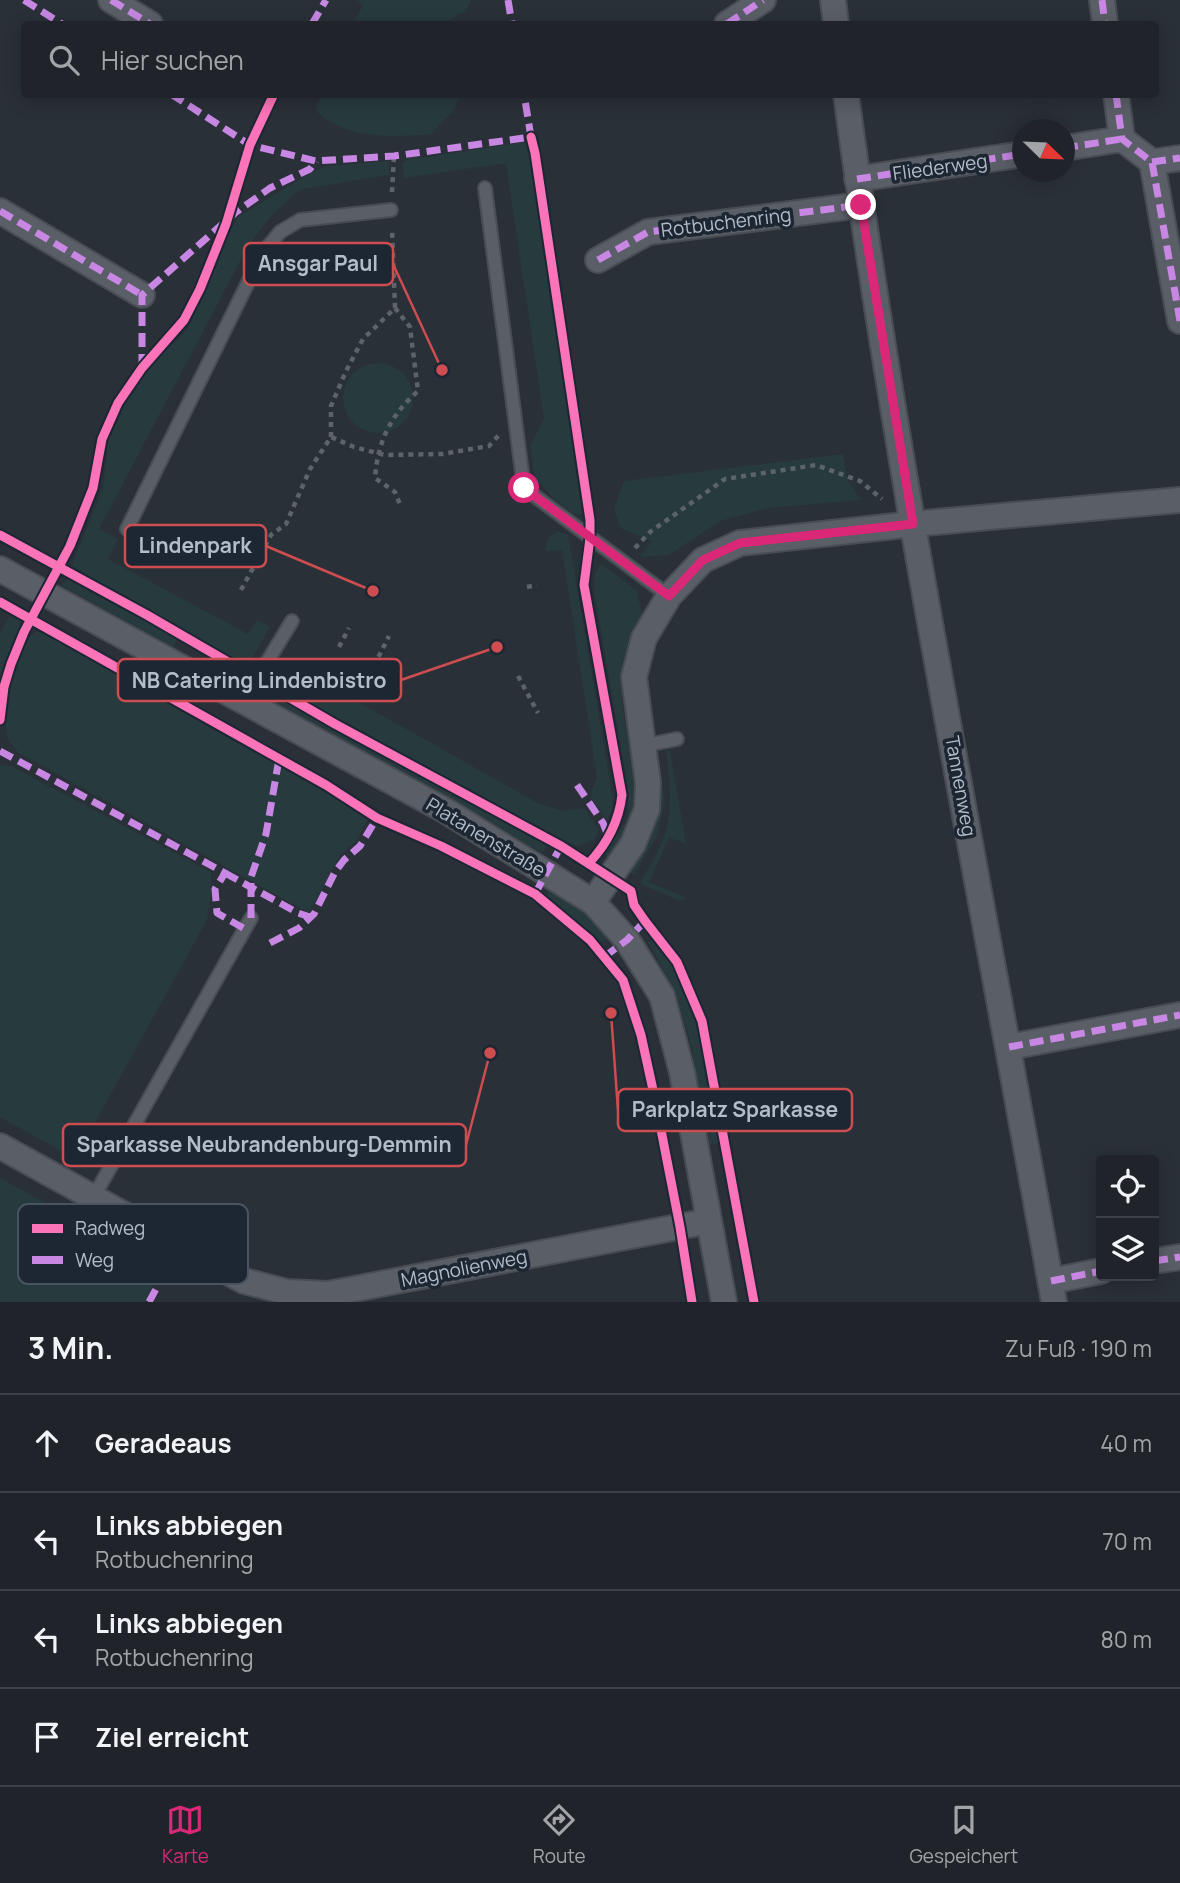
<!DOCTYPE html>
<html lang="de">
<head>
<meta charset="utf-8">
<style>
  body { margin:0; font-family:Manrope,sans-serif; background:#282c32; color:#f1f3f6 }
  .controls { position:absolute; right:21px; bottom:21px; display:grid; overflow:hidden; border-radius:7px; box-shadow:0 4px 18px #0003 }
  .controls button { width:63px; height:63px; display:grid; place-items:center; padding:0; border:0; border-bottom:2px solid #3d4147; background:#20242a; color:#f1f3f6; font:35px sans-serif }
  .compass { position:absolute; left:1012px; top:119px; width:63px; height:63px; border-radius:50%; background:#20242a; box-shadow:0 4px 18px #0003; rotate:113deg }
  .stop { position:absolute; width:21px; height:21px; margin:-16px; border:5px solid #db2777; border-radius:50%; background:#fff }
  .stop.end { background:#db2777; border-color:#fff; box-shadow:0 2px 7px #0008 }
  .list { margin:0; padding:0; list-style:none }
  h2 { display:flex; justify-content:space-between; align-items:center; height:91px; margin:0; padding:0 28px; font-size:30px }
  h2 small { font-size:23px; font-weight:400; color:#a2a4a8 }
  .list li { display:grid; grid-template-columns:46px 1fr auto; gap:21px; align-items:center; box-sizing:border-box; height:98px; padding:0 28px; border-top:2px solid #3d4147 }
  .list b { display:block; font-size:26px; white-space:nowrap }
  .list p { margin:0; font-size:23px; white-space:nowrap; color:#a2a4a8 }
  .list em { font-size:23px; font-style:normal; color:#a2a4a8 }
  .icon { flex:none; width:38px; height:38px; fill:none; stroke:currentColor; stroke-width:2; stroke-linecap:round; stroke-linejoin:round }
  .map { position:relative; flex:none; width:1180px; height:1302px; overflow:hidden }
  .search { position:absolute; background:#20242a; box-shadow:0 4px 18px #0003; left:21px; right:21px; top:21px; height:77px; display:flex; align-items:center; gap:18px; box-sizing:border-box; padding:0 24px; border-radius:7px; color:#a2a4a8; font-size:26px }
  .sheet { height:483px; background:#20242a }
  nav { display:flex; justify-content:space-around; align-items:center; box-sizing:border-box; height:98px; border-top:2px solid #3d4147; background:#20242a; font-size:19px; color:#a2a4a8 }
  nav a { display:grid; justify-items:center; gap:4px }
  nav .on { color:#db2777 }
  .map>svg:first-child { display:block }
  .green { fill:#273a3e }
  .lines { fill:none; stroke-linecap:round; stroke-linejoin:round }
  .service-casing { stroke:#484c53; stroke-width:16 }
  .minor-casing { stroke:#484c53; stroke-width:28 }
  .path { stroke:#5d636a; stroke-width:4.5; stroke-dasharray:5 5; stroke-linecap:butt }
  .service { stroke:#5a5e66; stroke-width:12 }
  .minor { stroke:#5a5e66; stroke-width:24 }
  .quiet { stroke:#c787e3; stroke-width:7; stroke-dasharray:14 7; stroke-linecap:butt }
  .cycleway-casing { stroke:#1d2633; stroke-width:13 }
  .cycleway { stroke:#fb73b8; stroke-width:9 }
  .route { stroke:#db2777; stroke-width:9 }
  .labels { text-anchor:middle; stroke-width:7; stroke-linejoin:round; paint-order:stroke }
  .street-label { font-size:19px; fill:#b4bcc9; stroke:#1d2633 }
  .key { fill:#1d2633; stroke:#4a5360; stroke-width:2 }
  .key-label { font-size:19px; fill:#b4bcc9 }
  .leader { fill:none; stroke:#ce4d50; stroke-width:2.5 }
  .callout-dot { fill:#ce4d50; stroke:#1d2633; stroke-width:2.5 }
  .callout { fill:#1d2633; stroke:#ce4d50; stroke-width:2.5 }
  .callout-label { font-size:21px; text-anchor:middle; font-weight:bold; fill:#b4bcc9 }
</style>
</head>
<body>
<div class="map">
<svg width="1180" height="1302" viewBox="0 0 1180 1302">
  <rect width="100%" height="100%" fill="#2a3038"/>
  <g class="green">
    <path d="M357 0H471L467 10 448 21 456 24H353L363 5Z"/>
    <path d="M320 95V94L461 95 453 111 430 135C388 136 350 141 316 111Z"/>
    <path d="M525 142 530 147 582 514 576 515 556 501 535 478 530 445 544 419 506 163 404 178 402 164 412 156 420 158Z"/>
    <path d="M389 161V175L299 190 269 218 247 248 99 529 118 539 108 559 248 634 257 620 270 627 248 666 85 575 72 565 103 487 108 443 122 405 147 370 187 330 217 265 227 236 238 217 310 173 326 166Z"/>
    <circle cx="378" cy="398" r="35"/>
    <path d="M843 454 848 481 861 500 768 508 720 521 669 555 640 557 652 541 620 528 614 509 624 481Z"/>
    <path d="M558 531 568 535 613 799 612 811 607 820 590 796 597 777 562 550 545 551 548 538Z"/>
    <path d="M601 564 637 591 642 614 633 633 623 678 622 702 636 795 633 820 614 857 608 859 605 854 627 819 629 795 594 590 595 573Z"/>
    <path d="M69 579 177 639 173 647 61 585Z"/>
    <path d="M10 614 20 619C20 640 6 662 0 682V634Z"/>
    <path d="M35 632H42L324 791 368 819 356 842 340 855 309 913 19 753C12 746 7 740 6 730 3 706 17 647 35 632Z"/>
    <path d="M332 666 352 677 344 694 538 803 563 811 584 808 599 830 594 840 577 846 553 837 282 687 291 668 322 684Z"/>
    <path d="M275 696 547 844 543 853 269 707Z"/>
    <path d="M670 750 686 843 669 838 649 882 686 898 680 901 642 885 641 880C674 832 673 807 666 751Z"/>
    <path d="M658 752 665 801 657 836 634 875 630 872 651 835 658 805 653 756Z"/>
    <path d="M0 765 11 766 211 872V895L207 920 82 1146 70 1153 63 1152 0 1117Z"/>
    <path d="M551 889 583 911 609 939 599 942 578 922 548 901 547 895Z"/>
    <path d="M654 939 673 963 696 1021 719 1143 709 1145 691 1044 676 994 648 942Z"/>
    <path d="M0 1178 162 1268 145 1302H0Z"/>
  </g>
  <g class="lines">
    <g class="service-casing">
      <g id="service">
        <path d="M485 188 524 488 669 596"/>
        <path d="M127 529 262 254 280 232 300 220 391 210"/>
        <path d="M244 700 292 621"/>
        <path d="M642 746 677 739"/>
        <path d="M93 1198 251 918"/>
      </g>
    </g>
    <g class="minor-casing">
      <g id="minor">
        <path d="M111 0 150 24"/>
        <path d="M833 0 836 24"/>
        <path d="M1102 0 1105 24"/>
        <path d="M727 24 763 0"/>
        <path d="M846 94C900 499 983 900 1054 1302"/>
        <path d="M1116 94 1122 139 1152 162 1180 321"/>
        <path d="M1064 148 1122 139"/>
        <path d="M1152 162 1180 158"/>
        <path d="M857 179 1023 154"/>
        <path d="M0 211 142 295"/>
        <path d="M598 260 648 232 861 205"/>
        <path d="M0 569 446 811 593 902 627 940 662 996 682 1072 724 1302"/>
        <path d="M593 902 633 844 647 809 648 783 634 677 644 638 669 596 703 560 740 543 913 524 1180 500"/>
        <path d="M1009 1047 1180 1015"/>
        <path d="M0 1146 244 1281 287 1292 328 1294 709 1221"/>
        <path d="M1154 1261 1180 1257"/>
        <path d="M1051 1281 1101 1271"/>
      </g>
    </g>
    <g class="path">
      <path d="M392 192 394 156"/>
      <path d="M395 308 410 327 418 391C390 416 378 441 375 478L395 492 401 507"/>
      <path d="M331 437V406L346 371 363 339 395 308 392 228"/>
      <path d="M635 548 650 532 725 479 816 465 860 481 882 499"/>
      <path d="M527 587 537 585"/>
      <path d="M241 590 271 535 286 524 310 469 331 437 354 447 385 455 442 454 489 446 499 435"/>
      <path d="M339 647 349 628"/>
      <path d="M374 666 389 636"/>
      <path d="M518 676 538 713"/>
    </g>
    <use href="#service" class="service"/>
    <use href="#minor" class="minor"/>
    <g class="quiet">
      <path d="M24 0 62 24"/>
      <path d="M111 0 150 24"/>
      <path d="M508 0 512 24"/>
      <path d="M1102 0 1105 24"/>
      <path d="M312 24 326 0"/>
      <path d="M727 24 763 0"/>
      <path d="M171 94 250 145 316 161 394 156 531 137 524 94"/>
      <path d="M1116 94 1122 139 1152 162 1180 321"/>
      <path d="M1064 148 1122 139"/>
      <path d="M1152 162 1180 158"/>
      <path d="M857 179 1023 154"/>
      <path d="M0 211 142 295"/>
      <path d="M598 260 648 232 861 205"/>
      <path d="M142 368V295L235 213 270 188 310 169 316 161"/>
      <path d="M0 751 225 873 215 889 217 913 245 929"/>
      <path d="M577 785 603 823 608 836"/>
      <path d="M225 873 298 913 310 917"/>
      <path d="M535 894 561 846"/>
      <path d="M251 918V877L266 834 279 759"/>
      <path d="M270 943 299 928 314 914 335 872 344 860 360 846 377 818"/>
      <path d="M604 957 627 940 645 921"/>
      <path d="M1009 1047 1180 1015"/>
      <path d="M1154 1261 1180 1257"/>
      <path d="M1051 1281 1101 1271"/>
      <path d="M149 1302 180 1245"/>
    </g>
    <g class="cycleway-casing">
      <g id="cycleway">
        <path d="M531 137 535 153 590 520V538L584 585 622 795C619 820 607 844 589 863"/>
        <path d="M0 535 147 615 335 724 561 846 631 891 634 905 645 921 677 962 702 1021 754 1302"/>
        <path d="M0 602 326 785 377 818 441 846 535 894 590 940 623 980 641 1035 655 1099 680 1227 692 1302"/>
        <path d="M0 720 4 687 11 664 24 632 70 546 93 488 102 439 118 403 142 368 184 320 200 289 226 224 250 145 274 94"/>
      </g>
    </g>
    <use href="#cycleway" class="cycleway"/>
  </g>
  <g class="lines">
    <path class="route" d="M524 488 669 596 703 560 740 543 913 524 861 205"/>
  </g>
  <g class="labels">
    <g class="street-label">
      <text transform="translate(940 167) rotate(-8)" y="7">Fliederweg</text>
      <text transform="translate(726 222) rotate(-7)" y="7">Rotbuchenring</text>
      <text transform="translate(961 786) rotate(80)" y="7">Tannenweg</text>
      <text transform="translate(486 837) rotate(31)" y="7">Platanenstraße</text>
      <text transform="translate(464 1268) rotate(-11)" y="7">Magnolienweg</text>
    </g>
  </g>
  <rect x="18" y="1204" width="230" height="80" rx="10" class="key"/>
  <rect x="32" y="1224" width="31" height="9" fill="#fb73b8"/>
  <rect x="32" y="1256" width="31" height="8" fill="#c787e3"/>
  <g class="key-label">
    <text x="75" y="1235">Radweg</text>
    <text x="75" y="1267">Weg</text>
  </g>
  <path class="leader" d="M442 370L393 264M373 591L266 546M497 647L401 680M611 1013L618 1110M490 1053L466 1145"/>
  <g class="callout-dot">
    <circle cx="442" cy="370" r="7"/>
    <circle cx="373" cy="591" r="7"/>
    <circle cx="497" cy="647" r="7"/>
    <circle cx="611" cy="1013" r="7"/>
    <circle cx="490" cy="1053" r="7"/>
  </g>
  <g class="callout">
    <rect x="244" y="243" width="149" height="42" rx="7"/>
    <rect x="125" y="525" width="141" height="42" rx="7"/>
    <rect x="118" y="659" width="283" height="42" rx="7"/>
    <rect x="618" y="1089" width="234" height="42" rx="7"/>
    <rect x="63" y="1124" width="403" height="42" rx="7"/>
  </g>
  <g class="callout-label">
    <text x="318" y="271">Ansgar Paul</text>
    <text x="195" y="553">Lindenpark</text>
    <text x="259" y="688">NB Catering Lindenbistro</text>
    <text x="735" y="1117">Parkplatz Sparkasse</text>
    <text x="264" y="1152">Sparkasse Neubrandenburg-Demmin</text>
  </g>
</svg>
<div class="controls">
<button><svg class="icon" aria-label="locate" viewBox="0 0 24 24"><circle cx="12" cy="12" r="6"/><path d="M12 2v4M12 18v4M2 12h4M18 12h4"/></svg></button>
<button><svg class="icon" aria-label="layers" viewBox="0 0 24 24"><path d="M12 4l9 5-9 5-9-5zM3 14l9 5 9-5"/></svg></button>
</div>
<svg class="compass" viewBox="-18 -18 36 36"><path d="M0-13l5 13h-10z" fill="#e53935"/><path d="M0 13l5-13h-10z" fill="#a2a4a8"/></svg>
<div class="stop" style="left:524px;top:488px"></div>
<div class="stop end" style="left:861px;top:205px"></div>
<div class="search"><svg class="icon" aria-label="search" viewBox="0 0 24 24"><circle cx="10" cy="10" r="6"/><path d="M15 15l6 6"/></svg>Hier suchen</div>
</div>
<section class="sheet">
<h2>3 Min.<small>Zu Fuß · 190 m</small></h2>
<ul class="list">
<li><svg class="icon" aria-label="ahead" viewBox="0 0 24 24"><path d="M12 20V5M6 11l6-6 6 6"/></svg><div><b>Geradeaus</b></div><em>40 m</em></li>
<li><svg class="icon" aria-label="left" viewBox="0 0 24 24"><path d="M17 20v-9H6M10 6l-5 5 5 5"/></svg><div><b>Links abbiegen</b><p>Rotbuchenring</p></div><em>70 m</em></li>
<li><svg class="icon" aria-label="left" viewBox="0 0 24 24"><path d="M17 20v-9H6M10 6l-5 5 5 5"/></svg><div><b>Links abbiegen</b><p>Rotbuchenring</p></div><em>80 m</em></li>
<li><svg class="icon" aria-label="arrive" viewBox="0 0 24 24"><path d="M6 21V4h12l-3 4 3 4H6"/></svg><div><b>Ziel erreicht</b></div></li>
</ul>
</section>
<nav>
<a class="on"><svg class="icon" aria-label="map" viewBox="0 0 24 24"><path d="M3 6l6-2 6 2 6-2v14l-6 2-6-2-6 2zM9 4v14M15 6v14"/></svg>Karte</a>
<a><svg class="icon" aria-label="directions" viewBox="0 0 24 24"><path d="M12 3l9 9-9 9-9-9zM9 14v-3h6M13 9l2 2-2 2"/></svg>Route</a>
<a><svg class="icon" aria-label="saved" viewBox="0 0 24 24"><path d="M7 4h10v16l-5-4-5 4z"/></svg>Gespeichert</a>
</nav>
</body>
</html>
